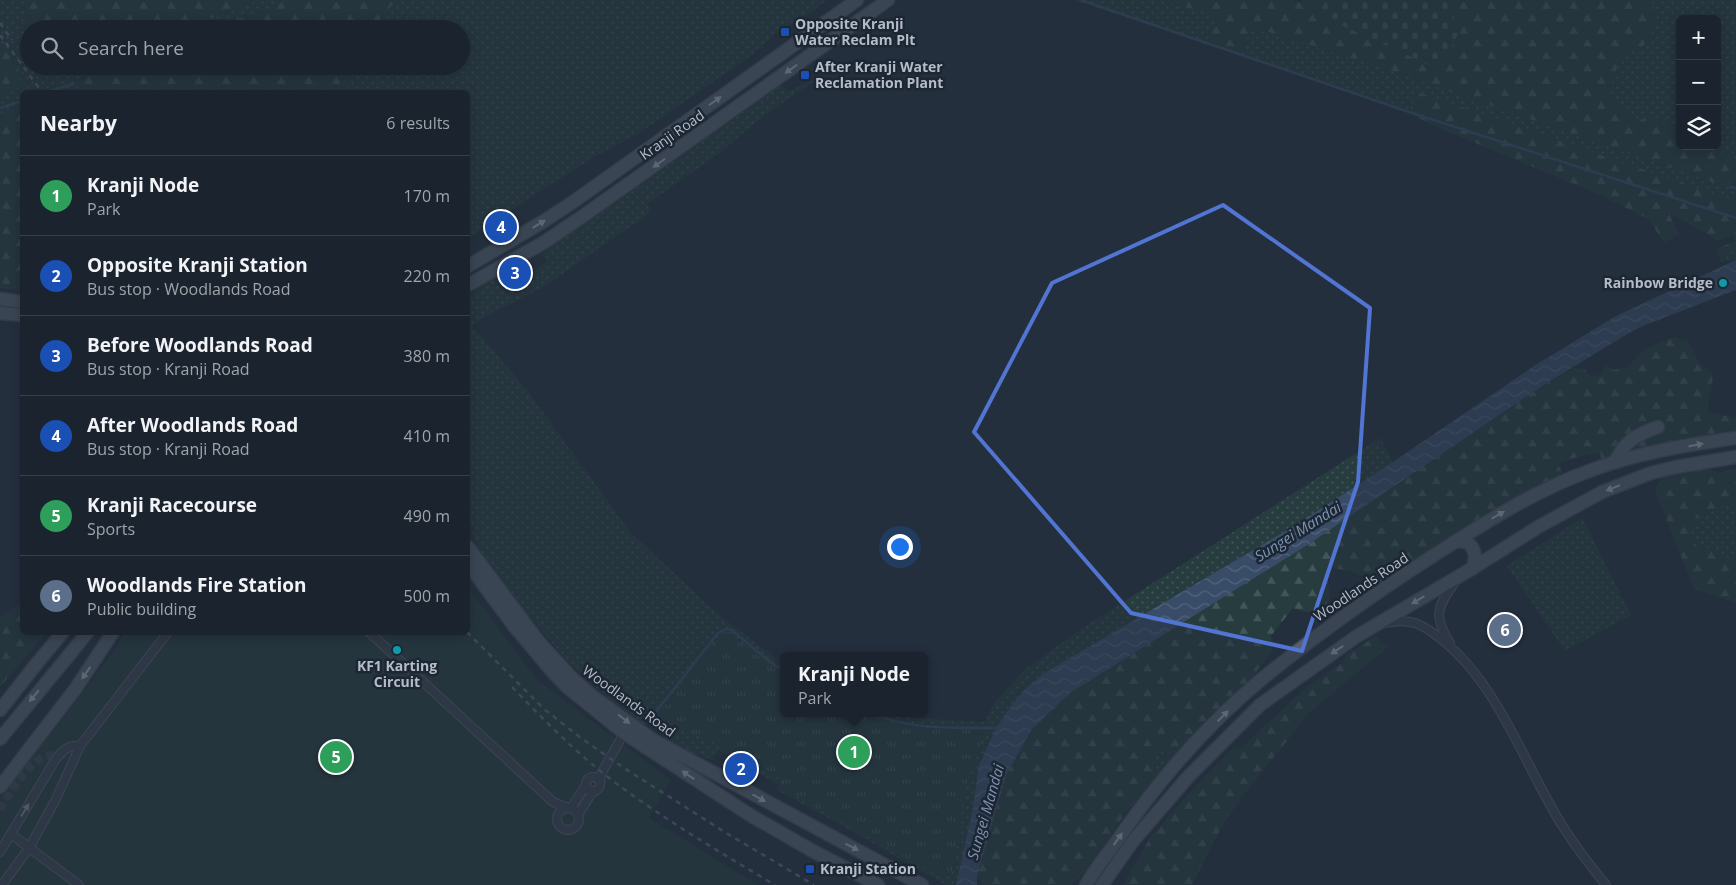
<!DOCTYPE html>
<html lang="en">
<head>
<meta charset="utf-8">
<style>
  body { margin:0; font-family:"Open Sans",sans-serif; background:#242b36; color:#f1f3f6 }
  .controls { position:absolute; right:15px; top:15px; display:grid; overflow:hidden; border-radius:8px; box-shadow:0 2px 12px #0003 }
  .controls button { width:45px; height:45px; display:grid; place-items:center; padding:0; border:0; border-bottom:1px solid #39404a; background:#1b232e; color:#f1f3f6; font:25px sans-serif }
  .you { position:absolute; left:899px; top:546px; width:18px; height:18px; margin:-12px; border:4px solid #fff; border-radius:50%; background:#1a73e8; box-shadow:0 0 0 8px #1a73e833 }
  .badge { display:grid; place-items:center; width:32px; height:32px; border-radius:50%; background:#0b8043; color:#fff; font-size:16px; font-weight:700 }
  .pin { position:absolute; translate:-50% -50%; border:2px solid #fff; box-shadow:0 1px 5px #0006 }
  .popup { position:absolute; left:780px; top:652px; width:148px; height:65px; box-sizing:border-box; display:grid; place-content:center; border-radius:8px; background:#1b232e; filter:drop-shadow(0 1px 4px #0005); font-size:16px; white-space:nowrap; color:#a0a4aa }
  .popup b { font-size:19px; color:#f1f3f6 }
  .popup::after { content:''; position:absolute; left:50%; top:100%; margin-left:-10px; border:10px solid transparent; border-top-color:#1b232e }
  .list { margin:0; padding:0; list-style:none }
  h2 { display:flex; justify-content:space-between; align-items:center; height:65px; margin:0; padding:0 20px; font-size:21px }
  h2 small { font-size:16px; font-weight:400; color:#a0a4aa }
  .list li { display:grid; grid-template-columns:32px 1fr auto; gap:15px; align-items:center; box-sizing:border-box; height:80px; padding:0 20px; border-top:1px solid #39404a }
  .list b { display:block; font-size:19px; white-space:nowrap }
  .list p { margin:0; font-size:16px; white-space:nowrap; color:#a0a4aa }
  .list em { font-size:16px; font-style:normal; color:#a0a4aa }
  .icon { flex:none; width:28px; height:28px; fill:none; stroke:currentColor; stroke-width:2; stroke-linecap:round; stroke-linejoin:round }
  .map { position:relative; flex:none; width:1736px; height:885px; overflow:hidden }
  .search { position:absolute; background:#1b232e; box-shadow:0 2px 12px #0003; left:20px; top:20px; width:450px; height:55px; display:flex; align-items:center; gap:12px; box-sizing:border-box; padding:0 18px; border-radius:28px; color:#a0a4aa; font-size:19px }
  .panel { position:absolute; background:#1b232e; box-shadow:0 2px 12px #0003; left:20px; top:90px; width:450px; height:545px; border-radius:8px }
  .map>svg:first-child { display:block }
  .grass { fill:url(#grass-dots) }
  .forest { fill:url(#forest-firs) }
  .cemetery { fill:url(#cemetery-stones) }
  .park { fill:url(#park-tufts) }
  .pitch { fill:#263c3f }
  .water { fill:url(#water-waves) }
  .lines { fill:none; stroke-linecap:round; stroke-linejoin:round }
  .stream { stroke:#394c67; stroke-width:2.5 }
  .minor-tunnel { stroke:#3a4453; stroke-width:8; stroke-dasharray:8 4; stroke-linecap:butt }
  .minor-casing { stroke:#565f6c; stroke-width:10 }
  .primary-casing { stroke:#414a57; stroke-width:15 }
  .minor { stroke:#38414e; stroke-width:8 }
  .primary { stroke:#56606e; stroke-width:12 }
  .rail { stroke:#5a6575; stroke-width:2.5; stroke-dasharray:5 5; stroke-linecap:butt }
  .oneway { fill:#a1aab7 }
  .oneway2 { fill:#7c8592 }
  .marked { fill:none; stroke:#5274d3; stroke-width:4; stroke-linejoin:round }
  .transit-dot { fill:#1a4fb4; stroke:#1d2633; stroke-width:2 }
  .culture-dot { fill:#0f9aa8; stroke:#1d2633; stroke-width:2 }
  .labels { text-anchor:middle; stroke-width:5; stroke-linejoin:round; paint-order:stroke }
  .poi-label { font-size:14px; font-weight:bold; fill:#b4bcc9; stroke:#1d2633; text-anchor:start }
  .street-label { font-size:14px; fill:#b4bcc9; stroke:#1d2633 }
  .water-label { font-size:15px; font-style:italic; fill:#7c92b1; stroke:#1d2633 }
</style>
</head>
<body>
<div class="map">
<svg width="1736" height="885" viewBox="0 0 1736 885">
  <defs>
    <pattern id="grass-dots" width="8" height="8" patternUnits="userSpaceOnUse" patternTransform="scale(1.25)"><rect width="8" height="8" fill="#263c3f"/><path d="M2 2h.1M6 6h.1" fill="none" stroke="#435659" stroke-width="1.8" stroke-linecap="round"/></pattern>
    <pattern id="forest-firs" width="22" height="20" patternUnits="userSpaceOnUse" patternTransform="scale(1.25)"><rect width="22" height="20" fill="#263c3f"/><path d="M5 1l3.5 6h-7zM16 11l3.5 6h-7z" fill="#435659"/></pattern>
    <pattern id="cemetery-stones" width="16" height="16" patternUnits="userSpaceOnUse" patternTransform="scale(1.25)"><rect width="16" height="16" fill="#263c3f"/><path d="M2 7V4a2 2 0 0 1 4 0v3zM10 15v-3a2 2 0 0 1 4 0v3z" fill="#435659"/></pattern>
    <pattern id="park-tufts" width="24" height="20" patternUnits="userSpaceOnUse" patternTransform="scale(1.25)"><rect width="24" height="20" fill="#263c3f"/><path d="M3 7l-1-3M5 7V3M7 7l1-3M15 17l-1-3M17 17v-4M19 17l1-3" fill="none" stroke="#435659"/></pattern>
    <pattern id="water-waves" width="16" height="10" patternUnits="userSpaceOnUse" patternTransform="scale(1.25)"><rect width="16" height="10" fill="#394c67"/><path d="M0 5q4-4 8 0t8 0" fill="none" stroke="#53647b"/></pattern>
  </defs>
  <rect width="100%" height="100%" fill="#242f3e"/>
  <g class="grass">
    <path d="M0 0H26L22 22 29 31V66H44L48 71 54 66H67V70L77 66H112L75 80 82 92H22V106L0 114V94L29 83 0 43Z"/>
    <path d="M261 0H290L212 29H182Z"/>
    <path d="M400 0H827L807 15 792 23 774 35 752 55 641 132 594 157 506 213 468 239V92H346L354 66H461V29H373L391 6Z"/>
    <path d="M1074 0H1164L1216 16C1215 27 1212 38 1202 43Z"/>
    <path d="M1652 0H1736V156L1730 152 1716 154 1697 146H1717V19H1680V137L1650 115 1637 122 1627 116 1608 95 1617 67V59L1622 54 1642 47 1657 19Z"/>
    <path d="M1248 26 1367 63 1736 190V219L1731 206 1734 201 1417 92 1409 113 1240 56 1246 47Z"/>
    <path d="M820 77 760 119 717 155 647 204 651 212 542 288 489 314 472 326 527 390 631 533 719 615 784 664V713H885L914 718 985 722 995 702 1026 669 1084 627 1380 438 1393 462 1294 526 1044 673 1026 688 1011 706 996 728 979 765 972 813 956 885H946L836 822 777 790 779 785 719 750 713 760 673 746 664 740 663 726 657 724 644 725 612 701 568 662 529 616 479 549 472 533 474 530 468 522V299L480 287 492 280 508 274 511 283 536 270 547 261 543 254 555 243 602 212 780 86 790 91Z"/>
    <path d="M1736 249V259L1721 262 1718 254Z"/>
    <path d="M1723 505 1736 506V564L1712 547 1699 550 1689 534 1694 519Z"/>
    <path d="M1582 518 1631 615 1565 651 1507 566Z"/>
    <path d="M1161 747 1169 764 1157 776 1151 756Z"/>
  </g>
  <g class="forest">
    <path d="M26 0H261L182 29H29V31L22 22Z"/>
    <path d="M290 0H400L391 6 373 29H212Z"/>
    <path d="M1164 0H1292L1301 3 1302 0H1652L1657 19 1651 37 1642 47 1622 54 1618 59 1617 67 1608 95 1627 116 1637 122 1650 115 1673 124 1674 133 1680 137V146H1697L1716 154 1730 152 1736 156V180L1734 183 1736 190 1367 63 1249 26 1246 47 1240 56 1202 43C1212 38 1215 27 1215 16Z"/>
    <path d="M0 43 29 84 0 94Z"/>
    <path d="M112 66H354L346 92H83L74 81Z"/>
    <path d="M1417 92 1735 201 1731 206 1736 219V249L1718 254 1716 249 1735 241 1733 235 1716 241 1711 236 1671 214 1670 216 1679 235 1664 242 1648 219 1596 193 1444 130 1409 113Z"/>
    <path d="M22 106V290L0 288V114Z"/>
    <path d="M1674 337 1687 340 1699 362 1711 372 1713 377 1707 412 1736 418V434L1602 464 1600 453C1584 454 1572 458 1558 464L1562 472 1560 478 1381 584 1352 572 1334 568 1326 574 1330 592 1329 603C1317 614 1308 614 1293 608L1271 636 1272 651 1244 688 1223 711 1214 712 1204 722 1206 728 1169 764 1161 747 1151 756 1157 776 1126 812 1090 867 1071 885H983L977 876 1006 775 1032 728 1070 693 1309 544 1542 386 1574 368 1584 369 1591 376 1601 375 1606 365 1613 370 1628 367 1645 349Z"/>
    <path d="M1707 468 1717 473 1736 469V506L1723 505 1694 519 1689 534 1699 550 1712 547 1736 564V603L1694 589 1655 491 1662 478Z"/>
    <path d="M22 603V632L46 633 0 687V618Z"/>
    <path d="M1376 636 1386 646H1389L1310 712 1242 797 1222 826 1192 885H1123L1151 836 1197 785 1234 747 1241 748 1309 685 1345 661 1346 655Z"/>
  </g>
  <path class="cemetery" d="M1323 0H1448L1459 32 1440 70 1332 21Z"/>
  <path class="park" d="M729 632 773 668 784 673V713H864L881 722 922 728 987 730 969 772 951 877 931 872 792 794 780 779 718 744 673 724 659 714 721 633Z"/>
  <path class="pitch" d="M468 588 537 680 671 780 649 818 758 885H0V794L50 735 117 647 123 633 468 632Z"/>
  <path class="water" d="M1736 260V290L1645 325 1629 333 1542 386 1309 544 1070 693 1032 729 1006 775 977 876V885H956L972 813 979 765 996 728 1011 706 1026 688 1044 673 1294 526 1393 462 1534 366 1616 316Z"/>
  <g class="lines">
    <g class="stream">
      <path d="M1081 0 1406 111 1736 218"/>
      <path d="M48 92 73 84"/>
      <path d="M0 108 22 101"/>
      <path d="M1730 187 1736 188"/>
      <path d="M655 713 718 633 726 629 732 630 775 666 784 670"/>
      <path d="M872 713C905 730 961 728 998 728"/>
    </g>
    <path class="minor-tunnel" d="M0 810C8 795 25 769 40 759 49 754 61 754 71 753"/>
    <g class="minor-casing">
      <g id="minor">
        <path d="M1385 623C1395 621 1405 620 1415 623 1425 626 1433 633 1441 639 1496 682 1522 758 1557 817 1571 841 1588 863 1606 885"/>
        <path d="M369 632 553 802 568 808"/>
        <path d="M1450 643C1433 616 1437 607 1455 582"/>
        <circle cx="593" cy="784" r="7"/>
        <path d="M600 785 601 774 624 733"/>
        <path d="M571 808 586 785"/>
        <circle cx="568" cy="819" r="11"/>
        <path d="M578 815 593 791"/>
        <path d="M11 834 79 885"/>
        <path d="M0 852 54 762C61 752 67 744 80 746"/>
        <path d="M2 885 29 848 55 801 80 746 168 632"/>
      </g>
    </g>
    <g class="primary-casing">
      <g id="primary">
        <path d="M468 266 544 221 573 202 857 0"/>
        <path d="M468 285 543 243 583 216 888 0"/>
        <path d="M0 299 22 302"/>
        <path d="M0 313 22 315"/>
        <path d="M1615 462C1624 441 1638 434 1658 427"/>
        <path d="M1457 541 1467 542C1476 549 1476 557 1473 568"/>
        <path d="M468 547 539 642 573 679 595 698 653 740 922 885"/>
        <path d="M468 564 514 626 550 669 567 687 624 733 750 815 811 850 878 885"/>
        <path d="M0 710 38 662 63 632"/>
        <path d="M0 739 88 632"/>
        <path d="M0 787 76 688 113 632"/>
        <path d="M1086 885C1094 871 1104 858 1114 845 1155 785 1206 725 1263 678 1316 635 1371 596 1428 559 1480 526 1531 492 1589 471 1636 453 1686 445 1736 438"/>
        <path d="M1102 885 1133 841 1188 777 1260 705 1357 636 1473 568 1538 527 1602 492 1651 473 1676 467 1736 457"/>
      </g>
    </g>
    <use href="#minor" class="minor"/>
    <use href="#primary" class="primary"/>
    <g class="rail">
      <path d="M0 23 12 40"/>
      <path d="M0 35 42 92"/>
      <path d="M467 632 544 709 581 738 624 768 723 831 814 885"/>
      <path d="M512 687C545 721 578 755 617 784 667 821 721 853 775 885"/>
    </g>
  </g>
  <defs><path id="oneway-solid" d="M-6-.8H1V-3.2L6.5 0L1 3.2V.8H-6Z" transform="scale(1.25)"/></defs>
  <g class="oneway">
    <use href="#oneway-solid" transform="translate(791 69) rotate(145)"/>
    <use href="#oneway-solid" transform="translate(715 101) rotate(-35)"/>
    <use href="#oneway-solid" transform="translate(659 163) rotate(145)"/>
    <use href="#oneway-solid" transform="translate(539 224) rotate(-31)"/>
    <use href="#oneway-solid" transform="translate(1696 445) rotate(-10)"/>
    <use href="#oneway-solid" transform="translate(1613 488) rotate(158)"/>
    <use href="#oneway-solid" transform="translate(1498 515) rotate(-30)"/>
    <use href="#oneway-solid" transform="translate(1418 600) rotate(149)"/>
    <use href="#oneway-solid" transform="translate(1337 650) rotate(146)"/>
    <use href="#oneway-solid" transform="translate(86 673) rotate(125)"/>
    <use href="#oneway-solid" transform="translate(34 696) rotate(130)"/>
    <use href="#oneway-solid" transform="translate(1223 716) rotate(-45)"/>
    <use href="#oneway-solid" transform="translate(624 719) rotate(37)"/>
    <use href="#oneway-solid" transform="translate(688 775) rotate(-147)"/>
    <use href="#oneway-solid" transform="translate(759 798) rotate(29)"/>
    <use href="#oneway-solid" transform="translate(1118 839) rotate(-55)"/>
    <use href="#oneway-solid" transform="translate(852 847) rotate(27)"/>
  </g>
  <use class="oneway2" href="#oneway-solid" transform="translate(25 810) rotate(-59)"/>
  <path d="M0 0H1736V885H0ZM1223 205 1370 308 1358 482 1302 651 1131 613 974 432 1052 283Z" fill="#242f3e" fill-opacity=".55" fill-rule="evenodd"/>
  <path class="marked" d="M1223 205 1370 308 1358 482 1302 651 1131 613 974 432 1052 283Z"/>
  <g class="transit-dot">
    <rect x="780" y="27" width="10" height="10" rx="2.5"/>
    <rect x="800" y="70" width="10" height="10" rx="2.5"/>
    <rect x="805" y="864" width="10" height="10" rx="2.5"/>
  </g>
  <g class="culture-dot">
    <circle cx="1723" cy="283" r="5"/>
    <circle cx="397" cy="650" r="5"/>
  </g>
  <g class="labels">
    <g class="poi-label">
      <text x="795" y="29">Opposite Kranji<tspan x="795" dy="16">Water Reclam Plt</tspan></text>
      <text x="815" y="72">After Kranji Water<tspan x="815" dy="16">Reclamation Plant</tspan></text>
      <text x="1713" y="288" text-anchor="end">Rainbow Bridge</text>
      <text x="397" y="671" text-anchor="middle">KF1 Karting<tspan x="397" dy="16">Circuit</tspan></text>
      <text x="820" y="874">Kranji Station</text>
    </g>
    <g class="street-label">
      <text transform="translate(672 135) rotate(-35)" y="5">Kranji Road</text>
      <text transform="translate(1361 587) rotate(-34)" y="5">Woodlands Road</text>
      <text transform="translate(629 701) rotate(36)" y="5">Woodlands Road</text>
    </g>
    <g class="water-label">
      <text transform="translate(1298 532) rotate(-32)" y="5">Sungei Mandai</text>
      <text transform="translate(986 812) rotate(-74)" y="5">Sungei Mandai</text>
    </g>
  </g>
</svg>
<div class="controls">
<button>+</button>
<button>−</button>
<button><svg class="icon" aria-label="layers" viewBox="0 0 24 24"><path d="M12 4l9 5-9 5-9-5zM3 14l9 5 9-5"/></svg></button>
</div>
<div class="you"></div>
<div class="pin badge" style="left:854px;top:752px;background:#2e9e5b">1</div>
<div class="popup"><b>Kranji Node</b>Park</div>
<div class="pin badge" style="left:741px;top:769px;background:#1a4fb4">2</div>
<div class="pin badge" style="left:515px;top:273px;background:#1a4fb4">3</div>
<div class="pin badge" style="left:501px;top:227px;background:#1a4fb4">4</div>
<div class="pin badge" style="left:336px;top:757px;background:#2e9e5b">5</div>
<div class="pin badge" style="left:1505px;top:630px;background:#5c6f8a">6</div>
<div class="search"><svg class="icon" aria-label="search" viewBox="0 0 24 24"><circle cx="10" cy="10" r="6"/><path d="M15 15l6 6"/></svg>Search here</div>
<section class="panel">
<h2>Nearby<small>6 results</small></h2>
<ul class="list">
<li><span class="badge" style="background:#2e9e5b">1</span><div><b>Kranji Node</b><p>Park</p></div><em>170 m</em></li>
<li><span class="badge" style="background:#1a4fb4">2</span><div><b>Opposite Kranji Station</b><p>Bus stop · Woodlands Road</p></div><em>220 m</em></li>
<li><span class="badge" style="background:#1a4fb4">3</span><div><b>Before Woodlands Road</b><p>Bus stop · Kranji Road</p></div><em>380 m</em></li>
<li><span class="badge" style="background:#1a4fb4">4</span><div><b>After Woodlands Road</b><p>Bus stop · Kranji Road</p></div><em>410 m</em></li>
<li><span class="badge" style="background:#2e9e5b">5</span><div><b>Kranji Racecourse</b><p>Sports</p></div><em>490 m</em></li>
<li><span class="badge" style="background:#5c6f8a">6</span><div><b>Woodlands Fire Station</b><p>Public building</p></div><em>500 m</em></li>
</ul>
</section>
</div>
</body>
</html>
